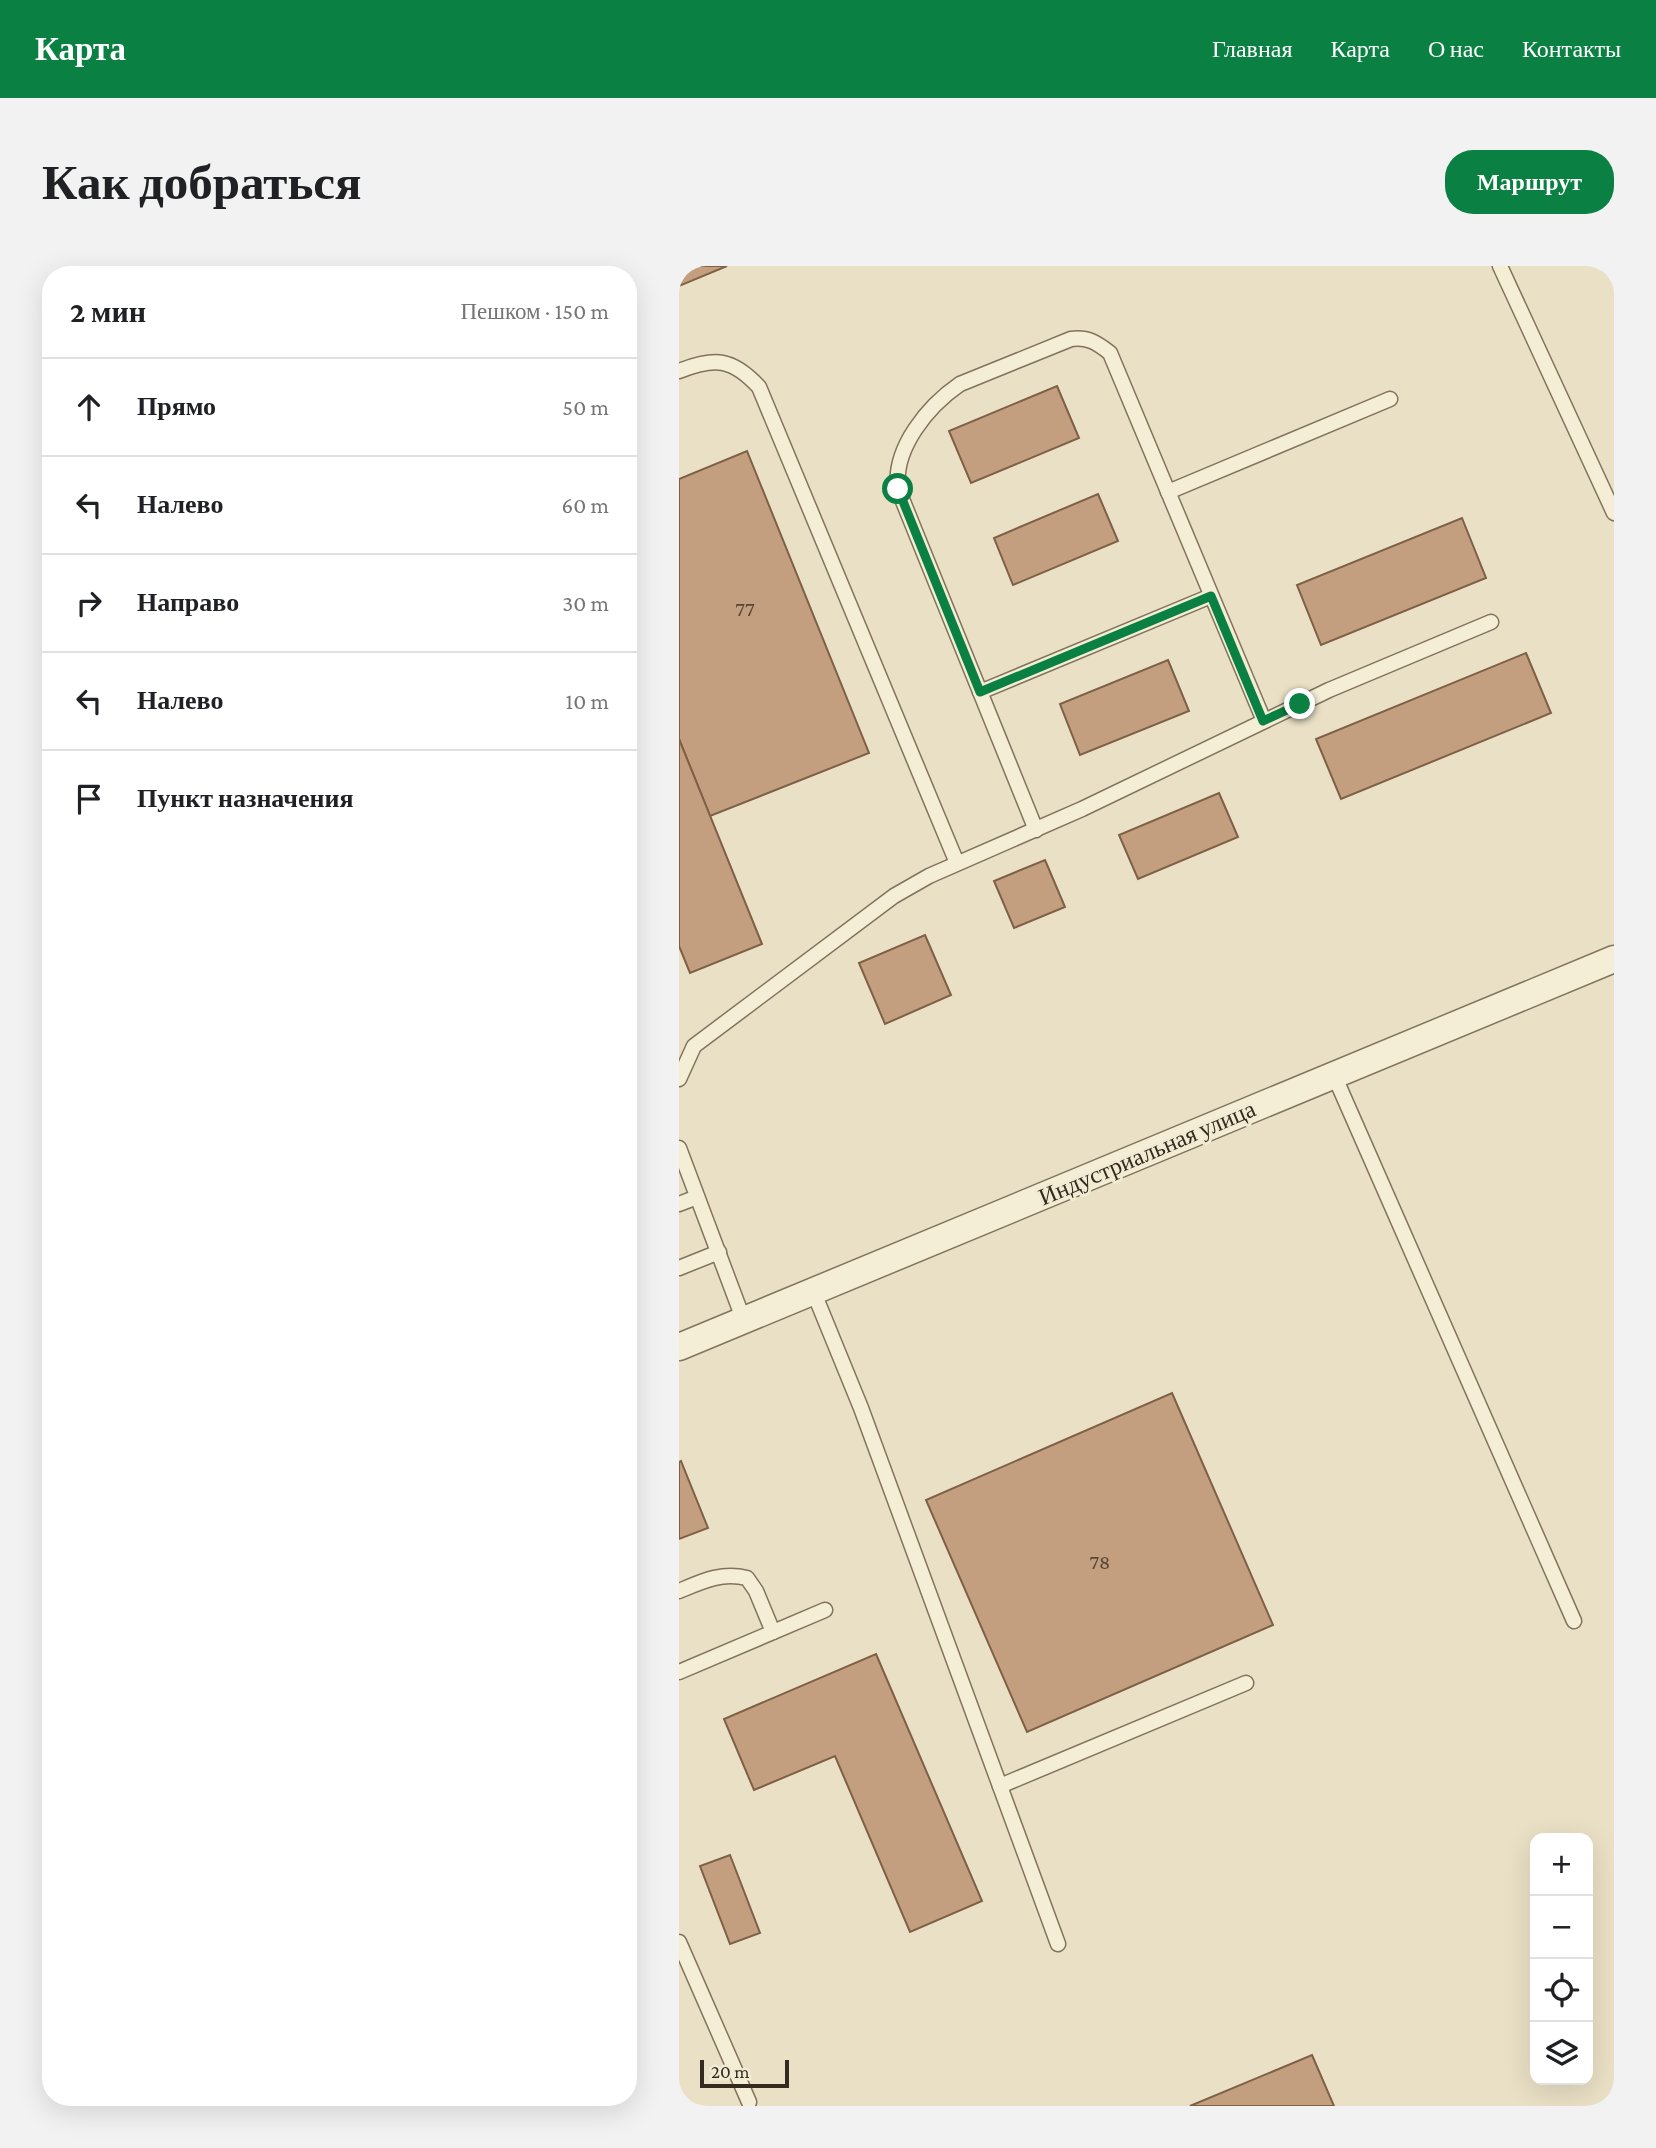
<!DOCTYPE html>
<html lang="ru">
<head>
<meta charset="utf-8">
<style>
  body { margin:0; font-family:"Crimson Pro",serif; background:#f2f2f2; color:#202124 }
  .controls { position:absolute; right:21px; bottom:21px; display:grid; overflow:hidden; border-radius:14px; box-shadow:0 7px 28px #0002 }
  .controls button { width:63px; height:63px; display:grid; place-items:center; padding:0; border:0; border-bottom:2px solid #e0e0e0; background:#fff; color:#202124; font:35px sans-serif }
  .scale { position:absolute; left:21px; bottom:18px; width:89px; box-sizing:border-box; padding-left:7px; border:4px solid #342a1f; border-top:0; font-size:19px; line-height:24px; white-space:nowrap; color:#342a1f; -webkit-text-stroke:5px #f1ebd4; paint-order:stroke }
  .stop { position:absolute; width:21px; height:21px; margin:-16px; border:5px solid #0b8043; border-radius:50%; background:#fff }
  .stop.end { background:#0b8043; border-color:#fff; box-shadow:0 2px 7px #0008 }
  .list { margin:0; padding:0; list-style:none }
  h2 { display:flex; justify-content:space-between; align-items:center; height:91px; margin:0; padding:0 28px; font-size:30px }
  h2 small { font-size:23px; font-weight:400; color:#757577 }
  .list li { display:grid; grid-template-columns:46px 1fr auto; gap:21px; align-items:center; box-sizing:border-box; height:98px; padding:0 28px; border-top:2px solid #e0e0e0 }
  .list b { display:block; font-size:26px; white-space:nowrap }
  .list em { font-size:23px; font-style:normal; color:#757577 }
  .icon { flex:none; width:38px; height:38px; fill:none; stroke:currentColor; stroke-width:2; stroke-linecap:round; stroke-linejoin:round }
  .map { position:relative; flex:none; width:935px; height:1840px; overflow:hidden; border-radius:28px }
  header { display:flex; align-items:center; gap:42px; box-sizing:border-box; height:98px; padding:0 35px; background:#0b8043; color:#fff }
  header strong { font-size:33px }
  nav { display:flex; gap:38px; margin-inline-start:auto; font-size:24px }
  .intro { display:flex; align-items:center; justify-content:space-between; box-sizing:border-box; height:168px; padding:0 42px }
  h1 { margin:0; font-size:49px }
  .button { padding:18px 32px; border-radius:28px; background:#0b8043; color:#fff; font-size:24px; font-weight:700 }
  main { display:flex; gap:42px; padding:0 42px }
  aside { flex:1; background:#fff; border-radius:28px; box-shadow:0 7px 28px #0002 }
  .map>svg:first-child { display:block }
  .building { fill:#c39f7f; stroke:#7e6046; stroke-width:2 }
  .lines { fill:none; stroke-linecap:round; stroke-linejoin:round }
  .service-casing { stroke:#82735d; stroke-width:17 }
  .minor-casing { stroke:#82735d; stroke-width:29 }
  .service { stroke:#f5eed7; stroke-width:14 }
  .minor { stroke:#f5eed7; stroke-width:26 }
  .route { stroke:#0b8043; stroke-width:9 }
  .labels { text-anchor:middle; stroke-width:6; stroke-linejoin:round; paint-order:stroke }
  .number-label { font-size:21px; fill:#584737 }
  .street-label { font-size:24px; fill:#342a1f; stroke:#f1ebd4 }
</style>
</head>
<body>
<header>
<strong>Карта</strong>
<nav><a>Главная</a><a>Карта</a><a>О нас</a><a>Контакты</a></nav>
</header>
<div class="intro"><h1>Как добраться</h1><a class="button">Маршрут</a></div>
<main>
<aside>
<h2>2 мин<small>Пешком · 150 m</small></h2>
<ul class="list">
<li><svg class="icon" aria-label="ahead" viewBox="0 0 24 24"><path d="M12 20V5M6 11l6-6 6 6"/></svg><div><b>Прямо</b></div><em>50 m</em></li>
<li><svg class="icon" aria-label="left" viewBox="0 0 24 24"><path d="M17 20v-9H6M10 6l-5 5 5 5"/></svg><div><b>Налево</b></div><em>60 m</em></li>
<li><svg class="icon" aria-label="right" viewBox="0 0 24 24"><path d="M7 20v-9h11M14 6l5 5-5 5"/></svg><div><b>Направо</b></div><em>30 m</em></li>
<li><svg class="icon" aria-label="left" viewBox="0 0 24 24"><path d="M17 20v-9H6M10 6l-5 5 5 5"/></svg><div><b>Налево</b></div><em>10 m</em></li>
<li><svg class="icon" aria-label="arrive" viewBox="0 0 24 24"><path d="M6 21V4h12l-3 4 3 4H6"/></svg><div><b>Пункт назначения</b></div></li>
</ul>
</aside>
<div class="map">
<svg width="935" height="1840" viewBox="0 0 935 1840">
  <rect width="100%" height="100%" fill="#e9e0c5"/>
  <g class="building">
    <path d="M0 0H48L0 20Z"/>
    <path d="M378 120 400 172 292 217 270 165Z"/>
    <path d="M68 185 190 487 31 550 0 473V213Z"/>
    <path d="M419 228 439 275 334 319 315 272Z"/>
    <path d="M783 252 807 312 642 379 618 319Z"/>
    <path d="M847 387 872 447 662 533 637 473Z"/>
    <path d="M489 394 510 445 401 489 381 438Z"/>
    <path d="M0 473 83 678 11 707 0 680Z"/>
    <path d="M540 527 559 571 459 613 440 569Z"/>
    <path d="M366 594 386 641 335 662 315 615Z"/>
    <path d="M246 669 272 729 206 758 180 697Z"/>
    <path d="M493 1127 594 1359 348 1466 247 1234Z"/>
    <path d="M2 1195 29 1262 0 1273V1196Z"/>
    <path d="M197 1388 303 1635 231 1666 156 1490 75 1524 45 1453Z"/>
    <path d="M51 1589 81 1667 51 1678 21 1600Z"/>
    <path d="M633 1789 655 1840H511Z"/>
  </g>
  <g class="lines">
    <g class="service-casing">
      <g id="service">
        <path d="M821 0 935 247"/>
        <path d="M0 105C36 91 53 92 80 121L278 597"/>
        <path d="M489 226 711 133"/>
        <path d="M301 426 532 330"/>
        <path d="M357 564 219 223C214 182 249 140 281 118L392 73C409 71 417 76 431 87L585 455"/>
        <path d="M655 809 895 1355"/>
        <path d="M0 813 15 780 215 630 250 610 403 543 650 424 812 356"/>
        <path d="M0 882 65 1055"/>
        <path d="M0 938 18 931"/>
        <path d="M0 1002 40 986"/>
        <path d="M135 1027 182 1142 379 1678"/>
        <path d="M0 1325C24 1315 42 1306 68 1312L77 1325 94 1366"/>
        <path d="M0 1406 146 1344"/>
        <path d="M321 1520 567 1417"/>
        <path d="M0 1676 70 1836"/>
      </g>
    </g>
    <g class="minor-casing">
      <path id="minor" d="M0 1081 935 693"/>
    </g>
    <use href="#service" class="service"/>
    <use href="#minor" class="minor"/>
  </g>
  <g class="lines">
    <path class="route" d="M219 223 301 426 532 330 584 455 621 438"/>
  </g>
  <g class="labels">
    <g class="number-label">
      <text x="66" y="350">77</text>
      <text x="421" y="1303">78</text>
    </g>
    <g class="street-label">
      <text transform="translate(468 887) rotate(-23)" y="8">Индустриальная улица</text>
    </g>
  </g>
</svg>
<div class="controls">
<button>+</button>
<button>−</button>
<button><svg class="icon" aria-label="locate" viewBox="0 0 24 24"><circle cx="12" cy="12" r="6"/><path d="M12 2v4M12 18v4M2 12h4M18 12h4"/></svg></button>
<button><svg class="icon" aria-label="layers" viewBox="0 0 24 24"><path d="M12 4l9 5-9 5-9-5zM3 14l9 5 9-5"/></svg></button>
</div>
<div class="scale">20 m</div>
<div class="stop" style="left:219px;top:223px"></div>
<div class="stop end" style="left:621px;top:438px"></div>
</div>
</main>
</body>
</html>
